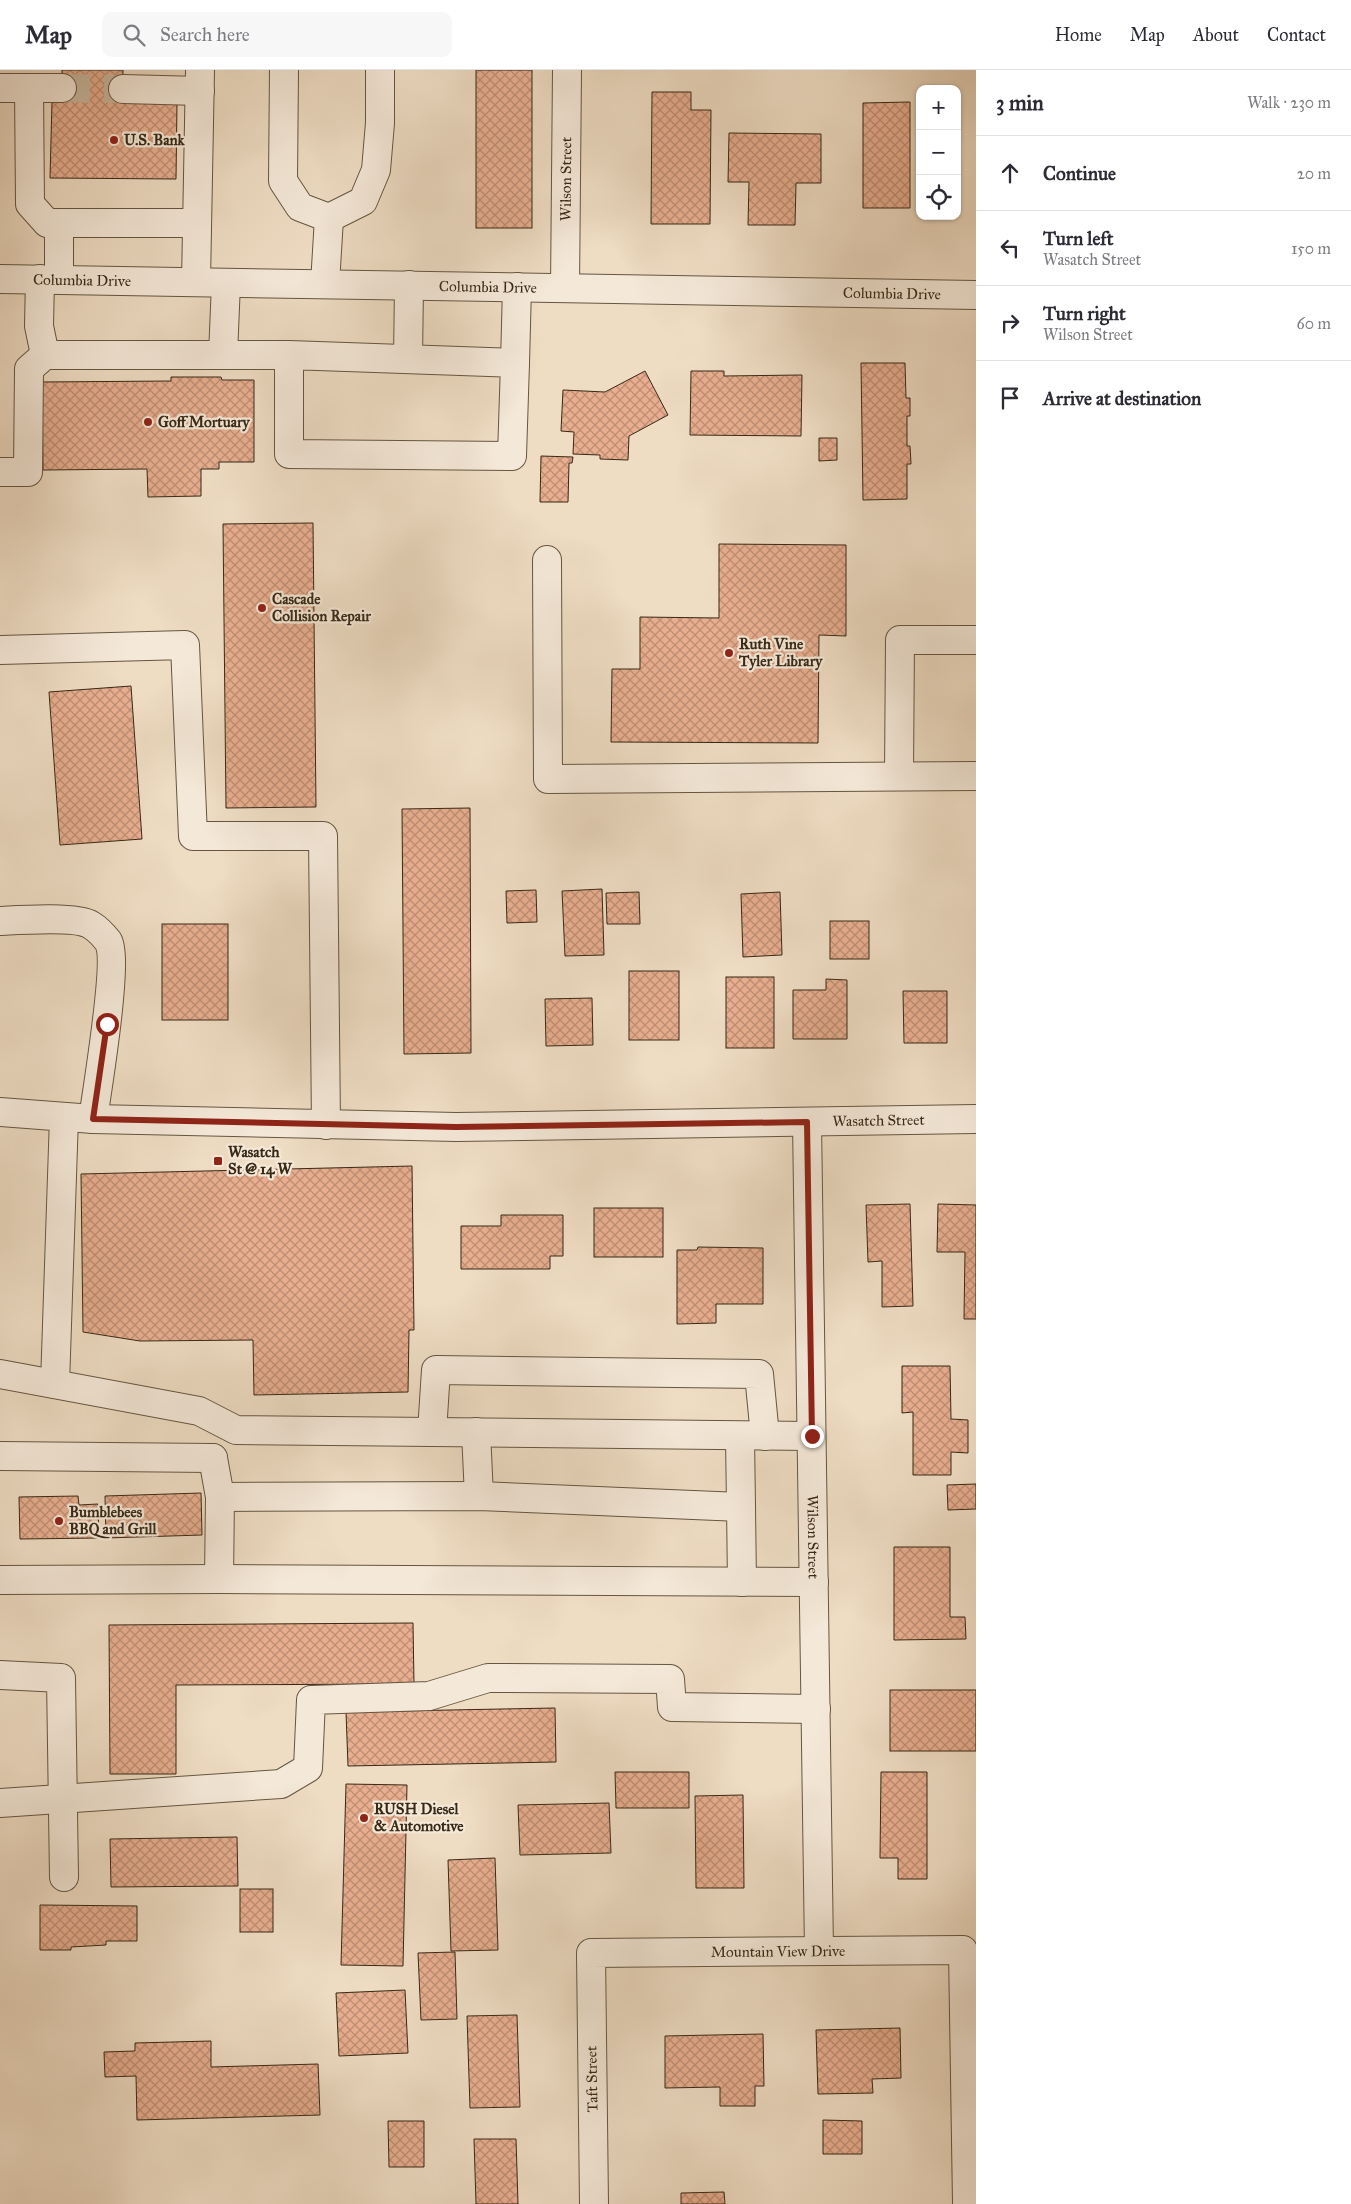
<!DOCTYPE html>
<html lang="en">
<head>
<meta charset="utf-8">
<style>
  body { margin:0; font-family:"IM FELL Great Primer",serif; background:#f7f7f7; color:#2b2b33 }
  .controls { position:absolute; right:15px; top:15px; display:grid; overflow:hidden; border-radius:10px; box-shadow:0 1px 4px #0004 }
  .controls button { width:45px; height:45px; display:grid; place-items:center; padding:0; border:0; border-bottom:1px solid #e1e1e2; background:#fff; color:#2b2b33; font:25px sans-serif }
  .stop { position:absolute; width:15px; height:15px; margin:-11px; border:4px solid #8f2418; border-radius:50%; background:#fff }
  .stop.end { background:#8f2418; border-color:#fff; box-shadow:0 1px 5px #0008 }
  .list { margin:0; padding:0; list-style:none }
  h2 { display:flex; justify-content:space-between; align-items:center; height:65px; margin:0; padding:0 20px; font-size:21px }
  h2 small { font-size:16px; font-weight:400; color:#7c7c81 }
  .list li { display:grid; grid-template-columns:32px 1fr auto; gap:15px; align-items:center; box-sizing:border-box; height:75px; padding:0 20px; border-top:1px solid #e1e1e2 }
  .list b { display:block; font-size:19px; white-space:nowrap }
  .list p { margin:0; font-size:16px; white-space:nowrap; color:#7c7c81 }
  .list em { font-size:16px; font-style:normal; color:#7c7c81 }
  .icon { flex:none; width:28px; height:28px; fill:none; stroke:currentColor; stroke-width:2; stroke-linecap:round; stroke-linejoin:round }
  .map { position:relative; flex:none; width:976px; height:2134px; overflow:hidden }
  header { display:flex; align-items:center; gap:30px; box-sizing:border-box; height:70px; padding:0 25px; background:#fff; border-bottom:1px solid #e1e1e2 }
  header strong { font-size:24px }
  nav { display:flex; gap:28px; margin-inline-start:auto; font-size:18px }
  .search { width:350px; height:45px; background:#f7f7f7; display:flex; align-items:center; gap:12px; box-sizing:border-box; padding:0 18px; border-radius:10px; color:#7c7c81; font-size:19px }
  main { display:flex }
  aside { flex:1; background:#fff }
  .map>svg:first-child { display:block }
  .building { fill:url(#building-cross-hatch); stroke:#372916 }
  .lines { fill:none; stroke-linecap:round; stroke-linejoin:round }
  .minor-tunnel { stroke:#c9b8a0; stroke-width:28; stroke-dasharray:28 14; stroke-linecap:butt }
  .minor-casing { stroke:#655641; stroke-width:30 }
  .minor { stroke:#f4e8d8; stroke-width:28 }
  .route { stroke:#8f2418; stroke-width:6 }
  .poi-dot { fill:#8f2418; stroke:#f4e8d8; stroke-width:2 }
  .labels { text-anchor:middle; stroke-width:4.5; stroke-linejoin:round; paint-order:stroke }
  .poi-label { font-size:15px; font-weight:bold; fill:#372916; stroke:#f4e8d8; text-anchor:start }
  .street-label { font-size:15px; fill:#372916; stroke:#f4e8d8 }
</style>
</head>
<body>
<header>
<strong>Map</strong>
<div class="search"><svg class="icon" aria-label="search" viewBox="0 0 24 24"><circle cx="10" cy="10" r="6"/><path d="M15 15l6 6"/></svg>Search here</div>
<nav><a>Home</a><a>Map</a><a>About</a><a>Contact</a></nav>
</header>
<main>
<div class="map">
<svg width="976" height="2134" viewBox="0 0 976 2134">
  <defs>
    <pattern id="building-cross-hatch" width="8" height="8" patternUnits="userSpaceOnUse" patternTransform="scale(1.25)"><rect width="8" height="8" fill="#e8ae8f"/><path d="M0 0l8 8M0 8l8-8" fill="none" stroke="#bd8e74"/></pattern>
  </defs>
  <rect width="100%" height="100%" fill="#eedcc3"/>
  <filter id="stains"><feTurbulence type="fractalNoise" baseFrequency=".004" numOctaves="4"/><feColorMatrix values="0 0 0 0 .2 0 0 0 0 .09 0 0 0 0 .02 0 0 0 .5 -.17"/></filter>
  <radialGradient id="worn" r=".72"><stop offset=".6" stop-color="#630" stop-opacity="0"/><stop offset="1" stop-color="#630" stop-opacity=".3"/></radialGradient>
  <g class="building">
    <path d="M62 0H123L122 32 177 33 176 109 50 108 52 31 62 32Z"/>
    <rect x="476" y="0" width="56" height="158"/>
    <path d="M652 22H691V40H711L710 154H651Z"/>
    <path d="M910 32V138H863V33Z"/>
    <path d="M729 63 821 64V113H796L795 155H748L749 112H728Z"/>
    <path d="M861 293H905L906 328H910V346H907V376H910L911 394H907V429L863 430Z"/>
    <path d="M645 301 668 345 629 366 628 390 600 389V385L573 384 574 362 561 361 563 320 605 322Z"/>
    <path d="M691 301H724V306L802 305 801 366 690 365Z"/>
    <path d="M171 307H221L222 310H254V392H219V399H201V426L148 427 147 399 43 400 42 312 171 311Z"/>
    <path d="M819 368H837V390L819 391Z"/>
    <path d="M541 386 573 387 572 393H569L568 432H540Z"/>
    <path d="M313 453 316 737 226 738 223 454Z"/>
    <path d="M719 474 846 475V566L819 565 818 673 611 672 612 599H640V547L719 548Z"/>
    <path d="M131 616 142 769 60 775 49 622Z"/>
    <path d="M470 738 471 983 404 984 402 739Z"/>
    <path d="M602 819 604 885 565 886 562 821Z"/>
    <path d="M536 820 537 852 507 853 506 821Z"/>
    <path d="M639 822 640 854H607L606 823Z"/>
    <path d="M780 822 782 885 743 887 741 824Z"/>
    <rect x="830" y="851" width="39" height="38"/>
    <rect x="162" y="854" width="66" height="96"/>
    <rect x="629" y="901" width="50" height="69"/>
    <rect x="726" y="907" width="48" height="71"/>
    <path d="M826 909 847 910V969H793V920H826Z"/>
    <path d="M903 921H947V973H904Z"/>
    <path d="M592 928 593 975 546 976 545 929Z"/>
    <path d="M412 1096 414 1260H409L408 1322 254 1325 253 1270 140 1271 83 1262 81 1104Z"/>
    <path d="M910 1134 913 1236 882 1237V1191L868 1192 866 1135Z"/>
    <path d="M938 1134 976 1135V1249H964L965 1182H937Z"/>
    <rect x="594" y="1138" width="69" height="49"/>
    <path d="M501 1145H563V1186H550V1199H461V1156H501Z"/>
    <path d="M698 1177 763 1178V1234H716V1253L677 1254V1180H697Z"/>
    <path d="M902 1296H950L951 1349 968 1350V1383L951 1382V1405H913V1342L902 1343Z"/>
    <path d="M976 1414V1439L948 1440 947 1415Z"/>
    <path d="M201 1423 202 1465 106 1468 105 1426Z"/>
    <path d="M78 1426 79 1435 98 1434 99 1468 20 1469 19 1427Z"/>
    <path d="M894 1477H950V1547H965L966 1569 894 1570Z"/>
    <path d="M413 1553 414 1614 176 1615V1704H110L109 1555Z"/>
    <rect x="890" y="1620" width="86" height="61"/>
    <path d="M555 1638 556 1692 348 1696 346 1642Z"/>
    <path d="M615 1702H689V1738H616Z"/>
    <path d="M881 1702H927V1809H898V1788H880Z"/>
    <path d="M346 1714 407 1715 403 1896 341 1895Z"/>
    <path d="M743 1725 744 1818H696L695 1726Z"/>
    <path d="M609 1733 611 1783 520 1785 518 1735Z"/>
    <path d="M237 1767 238 1816 111 1817 110 1769Z"/>
    <path d="M495 1788 498 1880 451 1881 448 1790Z"/>
    <rect x="240" y="1819" width="33" height="43"/>
    <path d="M40 1835 137 1836V1871H106V1875L71 1877V1880H40Z"/>
    <path d="M455 1882 457 1949 421 1950 418 1883Z"/>
    <path d="M405 1920 408 1983 339 1986 336 1923Z"/>
    <path d="M517 1945 520 2037 470 2038 467 1946Z"/>
    <path d="M900 1958 901 2008 872 2009 873 2023 818 2024 816 1960Z"/>
    <path d="M763 1964 764 2016H755V2036H720V2017L665 2018V1966Z"/>
    <path d="M211 1971V1997L318 1994 320 2045 137 2050 136 2006 105 2007 104 1982 135 1981V1973Z"/>
    <path d="M823 2050 862 2051V2084H823Z"/>
    <path d="M388 2051H424V2097H389Z"/>
    <path d="M474 2069H516L518 2134H476Z"/>
    <path d="M724 2122 725 2134H681V2123Z"/>
  </g>
  <g class="lines">
    <path class="minor-tunnel" d="M62 18 123 19"/>
    <g class="minor-casing">
      <g id="minor">
        <path d="M284 0 283 111 300 137 329 148 363 131 376 100 380 53V0"/>
        <path d="M0 18H62"/>
        <path d="M29 18 30 134 47 153H197"/>
        <path d="M123 19 200 21"/>
        <path id="s1" d="M0 209 976 225"/>
        <path d="M40 209 39 256 45 285"/>
        <path d="M59 209V154"/>
        <path d="M196 212 200 0"/>
        <path d="M325 214 329 148"/>
        <path id="s2" d="M565 218 567 0"/>
        <path d="M223 285 226 213"/>
        <path d="M408 289 409 215"/>
        <path d="M515 293 517 217"/>
        <path d="M0 402H28L29 299 45 285H289L515 293 512 386 289 384V285"/>
        <path d="M547 490 548 709 976 706"/>
        <path d="M0 580 185 575 193 766H323L326 1055"/>
        <path d="M899 706 900 570H976"/>
        <path d="M0 851C19 850 77 846 91 855 96 858 104 866 108 871 119 889 97 1021 93 1049"/>
        <path id="s3" d="M0 1042 93 1049 456 1057 976 1049"/>
        <path id="s4" d="M807 1052 819 1881"/>
        <path d="M0 1304 199 1341 236 1360 811 1366"/>
        <path d="M55 1314 64 1047"/>
        <path d="M432 1362 436 1300 759 1304 765 1366"/>
        <path d="M476 1362 479 1426"/>
        <path d="M740 1366 741 1437"/>
        <path d="M0 1386 213 1388"/>
        <path d="M213 1388 220 1427 219 1509"/>
        <path d="M220 1427 479 1426 741 1437 742 1512"/>
        <path d="M0 1510 219 1509 814 1512"/>
        <path d="M0 1605 61 1608 64 1807"/>
        <path d="M0 1733 281 1714 308 1698 311 1630 429 1626 488 1608 670 1609 672 1637 816 1639"/>
        <path id="s5" d="M594 2134 591 1883 963 1880 967 2134"/>
      </g>
    </g>
    <use href="#minor" class="minor"/>
  </g>
  <g class="lines">
    <path class="route" d="M107 954 93 1049 456 1057 807 1052 812 1366"/>
  </g>
  <g class="poi-dot">
    <circle cx="114" cy="70" r="5"/>
    <circle cx="148" cy="352" r="5"/>
    <circle cx="262" cy="538" r="5"/>
    <circle cx="729" cy="583" r="5"/>
    <rect x="213" y="1086" width="10" height="10" rx="2.5"/>
    <circle cx="59" cy="1451" r="5"/>
    <circle cx="364" cy="1748" r="5"/>
  </g>
  <g class="labels">
    <g class="poi-label">
      <text x="124" y="75">U.S. Bank</text>
      <text x="158" y="357">Goff Mortuary</text>
      <text x="272" y="534">Cascade<tspan x="272" dy="17">Collision Repair</tspan></text>
      <text x="739" y="579">Ruth Vine<tspan x="739" dy="17">Tyler Library</tspan></text>
      <text x="228" y="1087">Wasatch<tspan x="228" dy="17">St @ 14 W</tspan></text>
      <text x="69" y="1447">Bumblebees<tspan x="69" dy="17">BBQ and Grill</tspan></text>
      <text x="374" y="1744">RUSH Diesel<tspan x="374" dy="17">&amp; Automotive</tspan></text>
    </g>
    <g class="street-label">
      <text dy="5" stroke="none"><textPath href="#s2" startOffset="109">Wilson Street</textPath></text>
      <text dy="5" stroke="none"><textPath href="#s1" startOffset="82">Columbia Drive</textPath></text>
      <text dy="5" stroke="none"><textPath href="#s1" startOffset="488">Columbia Drive</textPath></text>
      <text dy="5" stroke="none"><textPath href="#s1" startOffset="892">Columbia Drive</textPath></text>
      <text dy="5" stroke="none"><textPath href="#s3" startOffset="879">Wasatch Street</textPath></text>
      <text dy="5" stroke="none"><textPath href="#s4" startOffset="415">Wilson Street</textPath></text>
      <text dy="5" stroke="none"><textPath href="#s5" startOffset="438">Mountain View Drive</textPath></text>
      <text transform="translate(592 2009) rotate(-91)" y="5">Taft Street</text>
    </g>
  </g>
  <rect width="100%" height="100%" filter="url(#stains)"/>
  <rect width="100%" height="100%" fill="url(#worn)"/>
</svg>
<div class="controls">
<button>+</button>
<button>−</button>
<button><svg class="icon" aria-label="locate" viewBox="0 0 24 24"><circle cx="12" cy="12" r="6"/><path d="M12 2v4M12 18v4M2 12h4M18 12h4"/></svg></button>
</div>
<div class="stop" style="left:107px;top:954px"></div>
<div class="stop end" style="left:812px;top:1366px"></div>
</div>
<aside>
<h2>3 min<small>Walk · 230 m</small></h2>
<ul class="list">
<li><svg class="icon" aria-label="ahead" viewBox="0 0 24 24"><path d="M12 20V5M6 11l6-6 6 6"/></svg><div><b>Continue</b></div><em>20 m</em></li>
<li><svg class="icon" aria-label="left" viewBox="0 0 24 24"><path d="M17 20v-9H6M10 6l-5 5 5 5"/></svg><div><b>Turn left</b><p>Wasatch Street</p></div><em>150 m</em></li>
<li><svg class="icon" aria-label="right" viewBox="0 0 24 24"><path d="M7 20v-9h11M14 6l5 5-5 5"/></svg><div><b>Turn right</b><p>Wilson Street</p></div><em>60 m</em></li>
<li><svg class="icon" aria-label="arrive" viewBox="0 0 24 24"><path d="M6 21V4h12l-3 4 3 4H6"/></svg><div><b>Arrive at destination</b></div></li>
</ul>
</aside>
</main>
</body>
</html>
